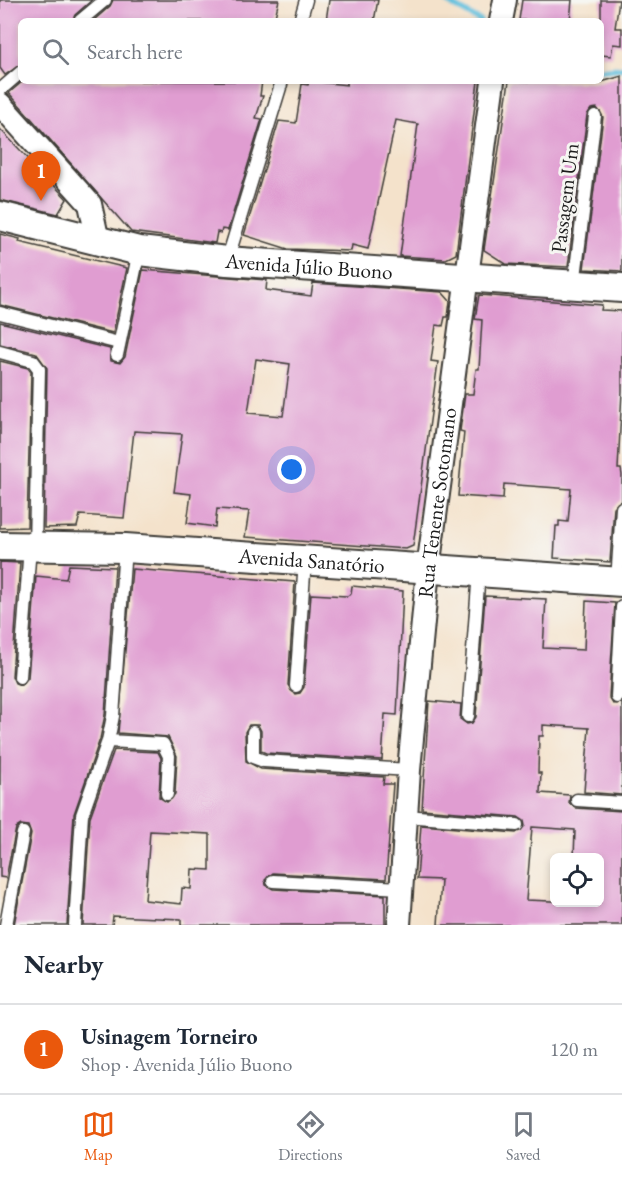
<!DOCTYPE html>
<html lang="en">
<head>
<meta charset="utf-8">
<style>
  body { margin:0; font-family:"EB Garamond",serif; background:#f2f2f3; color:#1f2937 }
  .controls { position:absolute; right:18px; bottom:18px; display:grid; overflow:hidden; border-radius:9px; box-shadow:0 3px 9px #0003 }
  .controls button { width:54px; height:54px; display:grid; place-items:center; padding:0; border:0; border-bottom:2px solid #e0e1e3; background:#fff; color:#1f2937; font:30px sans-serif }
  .you { position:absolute; left:292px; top:470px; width:21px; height:21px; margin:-15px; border:4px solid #fff; border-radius:50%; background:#1a73e8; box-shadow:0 0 0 9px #1a73e833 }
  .badge { display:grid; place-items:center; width:39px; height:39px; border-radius:50%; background:#ea580c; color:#fff; font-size:20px; font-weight:700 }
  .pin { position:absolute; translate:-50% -50px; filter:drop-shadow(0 2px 3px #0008) }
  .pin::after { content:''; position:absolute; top:32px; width:21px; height:18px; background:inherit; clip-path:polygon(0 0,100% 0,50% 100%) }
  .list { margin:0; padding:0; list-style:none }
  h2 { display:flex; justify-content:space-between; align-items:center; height:78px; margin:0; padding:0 24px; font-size:26px }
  h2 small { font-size:20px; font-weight:400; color:#747a83 }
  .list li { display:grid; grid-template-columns:39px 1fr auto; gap:18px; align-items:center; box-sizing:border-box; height:90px; padding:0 24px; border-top:2px solid #e0e1e3 }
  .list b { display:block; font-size:22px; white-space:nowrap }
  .list p { margin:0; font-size:20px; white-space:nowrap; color:#747a83 }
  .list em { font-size:20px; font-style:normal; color:#747a83 }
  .icon { flex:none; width:33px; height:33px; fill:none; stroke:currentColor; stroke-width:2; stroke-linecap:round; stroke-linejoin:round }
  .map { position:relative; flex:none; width:622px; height:925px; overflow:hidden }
  .search { position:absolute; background:#fff; box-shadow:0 3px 9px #0003; left:18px; right:18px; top:18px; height:66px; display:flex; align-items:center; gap:15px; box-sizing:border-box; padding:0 21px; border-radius:9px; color:#747a83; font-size:22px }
  .sheet { height:168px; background:#fff }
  nav { display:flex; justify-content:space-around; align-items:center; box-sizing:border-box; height:84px; border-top:2px solid #e0e1e3; background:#fff; font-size:16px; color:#747a83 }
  nav a { display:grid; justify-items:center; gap:3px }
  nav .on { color:#ea580c }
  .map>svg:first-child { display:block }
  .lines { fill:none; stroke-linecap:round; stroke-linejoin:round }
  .stream { stroke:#5ebfdd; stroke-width:6 }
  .building { fill:#e09dd1; fill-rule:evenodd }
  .service-casing { stroke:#3c3a36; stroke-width:15 }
  .minor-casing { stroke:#3c3a36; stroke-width:26 }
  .tertiary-casing { stroke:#3c3a36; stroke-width:32 }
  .service { stroke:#fff; stroke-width:12 }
  .minor { stroke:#fff; stroke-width:22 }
  .tertiary { stroke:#fff; stroke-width:28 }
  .labels { text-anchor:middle; stroke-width:6; stroke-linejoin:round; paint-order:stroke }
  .street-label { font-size:21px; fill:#1c1c1c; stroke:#f6f6f2 }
</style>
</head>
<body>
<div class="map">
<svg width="622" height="925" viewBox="0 0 622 925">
  <rect width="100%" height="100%" fill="#f6f6f2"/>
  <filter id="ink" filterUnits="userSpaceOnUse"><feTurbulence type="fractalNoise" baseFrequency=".0167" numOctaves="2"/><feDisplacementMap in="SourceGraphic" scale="12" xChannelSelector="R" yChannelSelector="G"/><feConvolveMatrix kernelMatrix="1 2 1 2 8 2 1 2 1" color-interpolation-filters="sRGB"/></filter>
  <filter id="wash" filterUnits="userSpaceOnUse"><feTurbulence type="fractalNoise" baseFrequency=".008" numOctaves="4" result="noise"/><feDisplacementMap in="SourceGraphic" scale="24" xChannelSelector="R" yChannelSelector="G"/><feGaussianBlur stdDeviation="1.35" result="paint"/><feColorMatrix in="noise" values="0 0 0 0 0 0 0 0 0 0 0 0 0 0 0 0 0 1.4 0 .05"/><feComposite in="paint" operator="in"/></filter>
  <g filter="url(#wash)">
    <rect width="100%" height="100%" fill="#f4e2cb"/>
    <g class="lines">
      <g class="stream">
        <path d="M444 0 480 21"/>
        <path d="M601 70 622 68"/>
      </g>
    </g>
    <g id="blocks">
      <g class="building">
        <path d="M0 0H92L75 15 72 21H21V64L5 75 0 68Z"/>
        <path d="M113 0H279L274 21H93L110 6Z"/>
        <path d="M329 0H378L374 21H326Z"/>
        <path d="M522 0H572L570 21 519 20Z"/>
        <path d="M601 0H619L615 28H622V45L613 44 611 56 601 55Z"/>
        <path d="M622 76V271L584 269 603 117 597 108 591 109 587 115 568 267 506 264 484 250 509 81 598 83Z"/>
        <path d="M23 81H262L260 96H263L256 118 262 119 228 230 222 229 221 233 217 232 215 243 131 232 9 93Z"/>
        <path d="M309 81 347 85V81H478L456 254 446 259 400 256 418 124 396 120 368 249 352 245 351 251 288 249 244 235 279 121 296 123 302 84 308 85Z"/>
        <path d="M0 129 67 199 58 214 0 200Z"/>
        <path d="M0 234 20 239 19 242 127 268 113 333 0 305Z"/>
        <path d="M143 270 267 280 266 290 311 296 313 283 442 292 450 301 448 317H445L443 326 436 325 431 361 438 362 413 546 406 549 245 537 249 511 217 509 215 527 187 523 191 494 174 492 182 434 134 431 124 518 80 515 77 527 44 528 47 368 36 353 0 344V322L110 349 111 361 120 363 125 357ZM256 359 290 364 283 416 248 413Z"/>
        <path d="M479 295 602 305 601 310 622 311V391L618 469H621L622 475V500L614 507 610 562 554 558 556 526H559V521L568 522 571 489 504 484 503 499 458 496 464 432 460 431 465 394H473L476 369H479L482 320 475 319Z"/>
        <path d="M0 361 28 368 31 372 27 527 0 528Z"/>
        <path d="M0 562 20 563 12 676 15 683 20 685 28 678 36 576 66 579 69 565 115 567 105 715 100 739 74 814 67 925H14L31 834 28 826 21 825 16 828 6 878 0 877Z"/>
        <path d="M132 569 295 582 288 685 295 694 300 693 304 687 311 594 347 596 351 594 352 586 403 591 397 715 385 714 382 760 266 753 261 751V731L258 725H249L245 732 246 761 261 769 384 777 383 784H393L386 879 273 873 265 880 266 885 273 889 385 895V925H181V919L113 916 112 925H83L90 817 114 750 158 752 161 758 159 797 167 802 175 794 177 756 168 737 118 733ZM150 831 210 834V870L192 869 191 889 182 888 181 904 145 900Z"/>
        <path d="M485 596 546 599 543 648 584 650 586 601 615 603 609 697 613 704 622 703V795L584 792 589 728 543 725V736H539L538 773H541L540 793 570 795 569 803 576 808 622 811V925H438L441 880 417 879 421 825 516 833 525 826 524 821 518 817 422 809 429 701 461 704 460 719 467 724 472 723 476 717ZM532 827 575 830 574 858H600V903L526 900Z"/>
      </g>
    </g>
  </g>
  <g filter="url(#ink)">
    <use href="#blocks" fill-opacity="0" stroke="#3c3a36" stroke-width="1.5"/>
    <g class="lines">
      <g class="service-casing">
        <g id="service">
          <path d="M80 21 105 0"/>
          <path d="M300 21 306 0"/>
          <path d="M0 90 21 72"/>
          <path d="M227 261 282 81"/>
          <path d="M574 285 595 116"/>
          <path d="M0 313 119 343"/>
          <path d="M0 352 33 361 39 369 35 546"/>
          <path d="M117 355 139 251"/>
          <path d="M617 581 622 508"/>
          <path d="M20 677 30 547"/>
          <path d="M296 686 305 560"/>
          <path d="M617 697 622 607"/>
          <path d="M468 716 479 572"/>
          <path d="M253 732V757L264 761 409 770"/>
          <path d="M108 741 163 744 169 756 167 794"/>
          <path d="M577 800 622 803"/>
          <path d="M406 816 517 825"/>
          <path d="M273 881 401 888"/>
          <path d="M6 925 23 833"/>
          <path d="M75 925 82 815 108 741 113 716 125 548"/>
        </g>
      </g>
      <g class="minor-casing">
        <g id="minor">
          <path d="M501 21 505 0"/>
          <path d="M0 104 90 204 98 241"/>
          <path id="s1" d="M399 925 409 770 428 569 493 81"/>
        </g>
      </g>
      <g class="tertiary-casing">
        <g id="tertiary">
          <path id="s2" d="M0 216 139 251 227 261 622 288"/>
          <path id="s3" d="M0 546 125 548 622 582"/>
        </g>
      </g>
      <use href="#service" class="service"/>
      <use href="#minor" class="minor"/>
      <use href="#tertiary" class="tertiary"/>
    </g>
  </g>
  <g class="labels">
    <g class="street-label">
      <text transform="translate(565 198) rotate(-83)" y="7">Passagem Um</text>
      <text dy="7" stroke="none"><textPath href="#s2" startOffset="314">Avenida Júlio Buono</textPath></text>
      <text dy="7" stroke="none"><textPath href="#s1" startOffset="424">Rua Tenente Sotomano</textPath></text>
      <text dy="7" stroke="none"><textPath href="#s3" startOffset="312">Avenida Sanatório</textPath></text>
    </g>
  </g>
</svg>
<div class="controls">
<button><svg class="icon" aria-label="locate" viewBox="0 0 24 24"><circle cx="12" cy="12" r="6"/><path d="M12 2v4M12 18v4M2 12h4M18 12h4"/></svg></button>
</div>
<div class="you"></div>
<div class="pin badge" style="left:41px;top:201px">1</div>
<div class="search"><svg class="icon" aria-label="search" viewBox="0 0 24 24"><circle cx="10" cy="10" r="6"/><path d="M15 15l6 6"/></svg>Search here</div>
</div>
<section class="sheet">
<h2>Nearby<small></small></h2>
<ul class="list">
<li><span class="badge">1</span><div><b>Usinagem Torneiro</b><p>Shop · Avenida Júlio Buono</p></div><em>120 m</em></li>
</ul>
</section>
<nav>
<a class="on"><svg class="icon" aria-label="map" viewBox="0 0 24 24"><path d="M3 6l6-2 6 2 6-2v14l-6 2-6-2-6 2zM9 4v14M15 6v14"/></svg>Map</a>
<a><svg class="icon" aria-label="directions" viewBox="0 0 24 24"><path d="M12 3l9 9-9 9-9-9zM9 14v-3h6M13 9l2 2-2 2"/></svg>Directions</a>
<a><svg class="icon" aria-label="saved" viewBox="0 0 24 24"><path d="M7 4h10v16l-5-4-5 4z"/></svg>Saved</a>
</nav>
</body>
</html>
